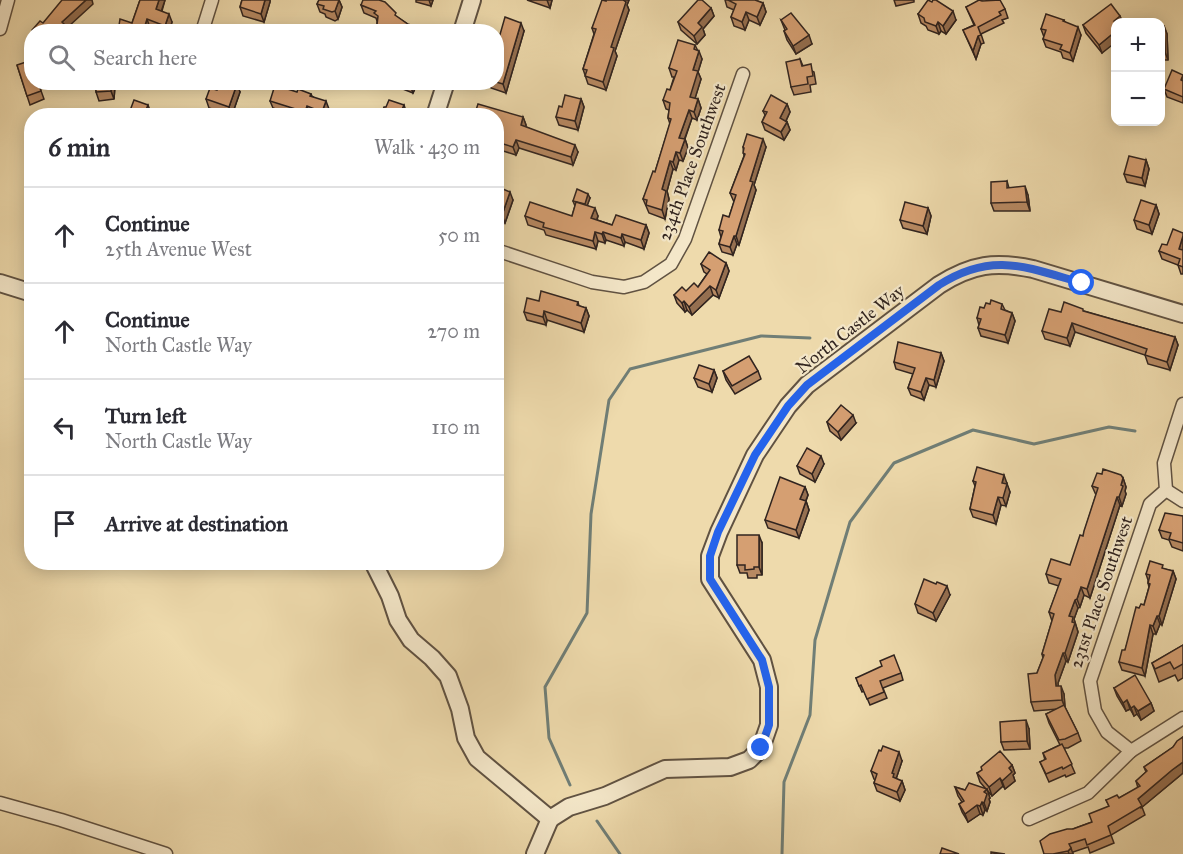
<!DOCTYPE html>
<html lang="en">
<head>
<meta charset="utf-8">
<style>
  body { margin:0; font-family:"IM FELL Great Primer",serif; background:#f2f2f3; color:#2b2b33 }
  .controls { position:absolute; right:18px; top:18px; display:grid; overflow:hidden; border-radius:12px; box-shadow:0 3px 15px #0003 }
  .controls button { width:54px; height:54px; display:grid; place-items:center; padding:0; border:0; border-bottom:2px solid #e1e1e2; background:#fff; color:#2b2b33; font:30px sans-serif }
  .stop { position:absolute; width:18px; height:18px; margin:-14px; border:4px solid #2563eb; border-radius:50%; background:#fff }
  .stop.end { background:#2563eb; border-color:#fff; box-shadow:0 2px 6px #0008 }
  .list { margin:0; padding:0; list-style:none }
  h2 { display:flex; justify-content:space-between; align-items:center; height:78px; margin:0; padding:0 24px; font-size:26px }
  h2 small { font-size:20px; font-weight:400; color:#7c7c81 }
  .list li { display:grid; grid-template-columns:39px 1fr auto; gap:18px; align-items:center; box-sizing:border-box; height:96px; padding:0 24px; border-top:2px solid #e1e1e2 }
  .list b { display:block; font-size:22px; white-space:nowrap }
  .list p { margin:0; font-size:20px; white-space:nowrap; color:#7c7c81 }
  .list em { font-size:20px; font-style:normal; color:#7c7c81 }
  .icon { flex:none; width:33px; height:33px; fill:none; stroke:currentColor; stroke-width:2; stroke-linecap:round; stroke-linejoin:round }
  .map { position:relative; flex:none; width:1183px; height:854px; overflow:hidden }
  .search { position:absolute; background:#fff; box-shadow:0 3px 15px #0003; left:24px; top:24px; width:480px; height:66px; display:flex; align-items:center; gap:15px; box-sizing:border-box; padding:0 21px; border-radius:24px; color:#7c7c81; font-size:22px }
  .panel { position:absolute; background:#fff; box-shadow:0 3px 15px #0003; left:24px; top:108px; width:480px; height:462px; border-radius:24px }
  .map>svg:first-child { display:block }
  .lines { fill:none; stroke-linecap:round; stroke-linejoin:round }
  .stream { stroke:#707e76; stroke-width:3 }
  .minor-casing { stroke:#605242; stroke-width:15 }
  .tertiary-casing { stroke:#605242; stroke-width:20 }
  .minor { stroke:#f4e7c9; stroke-width:12 }
  .tertiary { stroke:#f4e7c9; stroke-width:16 }
  .wall { fill:#b78962; stroke:#31241f; stroke-width:1.5 }
  .shaded-wall { fill:#956f50; stroke:#31241f; stroke-width:1.5 }
  .building { fill:#d59f72; stroke:#31241f; stroke-width:1.5 }
  .route { stroke:#2563eb; stroke-width:8 }
  .labels { text-anchor:middle; stroke-width:4.5; stroke-linejoin:round; paint-order:stroke }
  .street-label { font-size:18px; fill:#31241f; stroke:#f4e7c9 }
</style>
</head>
<body>
<div class="map">
<svg width="1183" height="854" viewBox="0 0 1183 854">
  <rect width="100%" height="100%" fill="#eedaac"/>
  <filter id="stains"><feTurbulence type="fractalNoise" baseFrequency=".00333" numOctaves="4"/><feColorMatrix values="0 0 0 0 .2 0 0 0 0 .09 0 0 0 0 .02 0 0 0 .5 -.17"/></filter>
  <radialGradient id="worn" r=".72"><stop offset=".6" stop-color="#630" stop-opacity="0"/><stop offset="1" stop-color="#630" stop-opacity=".3"/></radialGradient>
  <g class="lines">
    <g class="stream">
      <path d="M570 785 549 738 545 687 587 613 591 514 609 400 630 369 761 336 810 338"/>
      <path d="M597 821 620 854"/>
      <path d="M782 854 784 782 810 715 815 640 850 522 894 463 973 430 1034 444 1109 427 1135 431"/>
    </g>
    <g class="minor-casing">
      <g id="minor">
        <path d="M0 29 8 0"/>
        <path d="M202 32 212 0"/>
        <path d="M496 250 592 282 624 287 644 282 671 264 685 239 743 74"/>
        <path d="M1166 490 1183 501"/>
        <path d="M1131 751 1107 732 1095 711 1090 681 1150 504 1166 490 1164 463 1183 404"/>
        <path d="M0 803 61 820 166 854"/>
        <path d="M1029 819 1088 793 1131 751 1183 718"/>
      </g>
    </g>
    <g class="tertiary-casing">
      <g id="tertiary">
        <path d="M462 32 472 0"/>
        <path d="M435 116 446 82"/>
        <path d="M0 283 32 293"/>
        <path d="M373 562 390 596 398 620 411 640 432 658 448 676 460 709 466 738 477 758 550 819"/>
        <path d="M550 819 569 807 605 796 665 769 730 767 749 760 761 748 769 725V687L762 660 710 579V556L719 532 755 455 788 406 807 385 939 285C972 264 995 261 1033 269L1183 314"/>
        <path d="M535 854 550 819"/>
      </g>
    </g>
    <use href="#minor" class="minor"/>
    <use href="#tertiary" class="tertiary"/>
  </g>
  <g class="wall">
    <path d="M140 0H165L162 11 172 22 169 32H161L132 23Z"/>
    <path d="M242 0H270V2L264 22 243 16 240 7Z"/>
    <path d="M319 0H339L342 7 338 19 335 21 326 17 325 14 320 12 317 4Z"/>
    <path d="M416 0H433L431 6 416 2Z"/>
    <path d="M527 0H552L550 8Z"/>
    <path d="M606 0H629L627 5 629 10 615 51 617 56 606 90 588 84 583 69 594 34 592 28Z"/>
    <path d="M725 0H755L763 3 766 12 760 25 749 20 745 30 734 26 731 17 734 10 727 7Z"/>
    <path d="M894 0H914V2L896 6Z"/>
    <path d="M982 1 1005 9 1008 18 1002 20 1004 23 981 34 984 43 981 44 976 59 963 30 974 25 966 7Z"/>
    <path d="M361 5 397 17 409 25 411 32H376L374 29 377 25V21L376 18 364 13Z"/>
    <path d="M711 8 714 16 703 29 705 35 697 44 681 30 678 22Z"/>
    <path d="M918 14 956 20 946 34 941 31 939 34 928 30 926 26 921 23Z"/>
    <path d="M781 20 812 44 796 54 787 40 784 31 785 30Z"/>
    <path d="M1064 20 1065 22 1081 35 1073 61 1063 58 1061 52 1046 47 1043 39 1044 37 1041 29Z"/>
    <path d="M1123 22 1102 53 1086 33 1083 25Z"/>
    <path d="M1161 26H1164L1167 34 1168 60H1161Z"/>
    <path d="M524 31 506 93 491 88 489 82H496V52L498 48 497 45Z"/>
    <path d="M695 45 702 59 698 72 701 79 695 98 698 99 701 108 697 120 692 118 685 139 688 148 683 161 679 160 676 170 673 169 667 191 669 199 665 219 649 213 643 199 655 172 670 124 668 118 669 110 666 109 663 100 670 90 674 77H672L669 68Z"/>
    <path d="M800 59 803 66 814 72 816 84 810 85 811 92 794 95 791 87Z"/>
    <path d="M17 65 32 82H53L40 88 44 99 30 105Z"/>
    <path d="M1183 75V103L1167 97 1164 89Z"/>
    <path d="M90 82H122V85L115 86 114 99 99 101 96 92V86H92Z"/>
    <path d="M398 82H418L413 93 400 88Z"/>
    <path d="M217 90 240 92 232 115 209 108 206 99Z"/>
    <path d="M297 92 311 94 312 96 329 109 327 116H315L310 114 309 116H295L273 108 270 101Z"/>
    <path d="M581 99 584 107 578 130 559 125 556 117 562 107Z"/>
    <path d="M787 104 790 112 786 121 787 122 790 130 784 140 765 130 762 122 765 115 763 111Z"/>
    <path d="M496 116 523 117 526 125V127L578 152 573 165 519 148 516 155 503 151 500 142 496 140Z"/>
    <path d="M743 147H766L754 185 756 190 739 245 737 244 733 255 722 252 719 244 721 237 719 230 729 217 734 202 730 193 744 156Z"/>
    <path d="M1146 160 1149 169 1145 186 1127 182 1124 174Z"/>
    <path d="M1007 181 1009 188 1028 195 1030 211H994L991 203Z"/>
    <path d="M496 186 513 200 505 223 496 220Z"/>
    <path d="M590 198 587 205 598 216 597 220 612 225H646L649 233 644 249 625 242 624 246 606 240 605 243 598 241 596 249 546 235 544 230 528 225 525 216H572L575 206 573 201Z"/>
    <path d="M1156 205 1159 214 1152 234 1137 229 1134 220Z"/>
    <path d="M928 208 931 216 927 234 903 228 900 220Z"/>
    <path d="M1183 233V274H1181L1178 265 1162 259 1159 251Z"/>
    <path d="M726 263 729 271 719 298 713 295 692 315 687 310 685 312 677 303 674 295 698 287 707 274 704 272 701 264Z"/>
    <path d="M539 301 578 302 579 306 586 308 589 316 584 332 547 320 546 325 527 320 524 312Z"/>
    <path d="M990 304H1002L1005 310 1012 313 1015 321 1008 343 981 336 978 328 979 325 977 318 984 308Z"/>
    <path d="M1084 311 1175 337 1178 345 1170 370 1148 364 1145 355 1075 332 1070 346 1045 339 1042 331 1061 312Z"/>
    <path d="M941 353 944 361 936 387 929 385 924 400 911 395 908 388 913 374 896 369 894 362Z"/>
    <path d="M714 370 717 378 712 392 698 387 694 378Z"/>
    <path d="M723 371H758L761 379 735 394 726 380Z"/>
    <path d="M827 422 856 423 841 440 830 431Z"/>
    <path d="M824 464 815 482 800 474 797 466Z"/>
    <path d="M1102 474 1123 478 1126 487 1125 491 1126 494 1122 506 1120 505 1090 598 1084 595 1080 607 1078 608 1074 619 1078 632 1068 662 1066 661 1058 683V686L1064 694 1065 707 1078 733 1081 741 1068 748H1064L1075 773 1066 777 1065 775 1049 782 1040 762 1045 760 1043 753 1060 745 1049 723 1046 714 1058 709 1034 711 1031 702 1037 673 1043 658 1042 654 1052 621 1049 612 1059 586 1049 583 1046 574 1070 565 1083 536 1096 495 1092 486Z"/>
    <path d="M973 481 1007 483V485L1010 492 1006 506 1001 505 996 524 973 517 970 509 975 486Z"/>
    <path d="M805 487 808 495 806 501 809 510 799 538 768 528 765 520Z"/>
    <path d="M1183 516V551L1172 547 1169 540 1162 538 1159 530Z"/>
    <path d="M762 543V575H757V578H748L747 573H740L737 565Z"/>
    <path d="M1164 569 1173 571 1176 579 1162 625 1160 624 1156 634H1153L1145 676 1122 670 1119 662 1125 650 1139 608 1144 605 1149 587 1148 583V580L1146 574Z"/>
    <path d="M950 595 936 621 918 613 915 604Z"/>
    <path d="M1183 645V678L1178 681 1175 675 1159 682 1152 663Z"/>
    <path d="M901 673 903 680 883 688 887 698 870 705 864 691 862 692 856 678Z"/>
    <path d="M1114 688 1151 703 1154 711 1141 720 1137 714 1134 716 1130 709 1126 711 1117 696Z"/>
    <path d="M1029 729 1030 749 1004 750 1001 742Z"/>
    <path d="M1183 737V773L1142 807 1145 815 1111 835 1114 843 1090 853 1088 847 1073 852V854H1044L1073 829 1092 822 1109 806 1106 800 1119 798 1138 788 1136 781 1146 772 1144 767 1173 747Z"/>
    <path d="M902 761 896 779 902 781 905 790 900 801 877 791 874 783 875 780 874 779 871 771Z"/>
    <path d="M1012 765 1015 773 1013 775 1015 781 1005 789 1003 786 992 796 987 790 990 798 989 799 990 802 987 811 985 810 983 815 980 814 968 822 962 812 959 804 962 802 958 796 955 787 965 790 986 789 980 782 977 773Z"/>
  </g>
  <g class="shaded-wall">
    <path d="M86 0H92L93 4 68 27 69 32H63L62 22Z"/>
    <path d="M159 0H165L159 18 156 9Z"/>
    <path d="M265 0H270V2L264 22 261 14Z"/>
    <path d="M339 0 342 7 338 19 335 11Z"/>
    <path d="M429 0H433L431 6Z"/>
    <path d="M547 0H552L550 8Z"/>
    <path d="M623 0H629L627 5 629 10 615 51 617 56 606 90 603 82 611 47Z"/>
    <path d="M763 3 766 12 760 25 757 17Z"/>
    <path d="M711 8 714 16 703 29 705 35 697 44 694 36 698 23Z"/>
    <path d="M953 11 956 20 946 34 943 26Z"/>
    <path d="M746 12 749 20 745 30 742 22Z"/>
    <path d="M169 14 172 22 169 32H167L165 26Z"/>
    <path d="M1120 16 1123 22H1116L1114 21Z"/>
    <path d="M147 19 150 28 149 32H143Z"/>
    <path d="M938 22 941 31 939 34 936 26Z"/>
    <path d="M521 23 524 31 506 93 503 84Z"/>
    <path d="M409 25 411 32H404Z"/>
    <path d="M1164 26 1167 34 1168 60 1165 52Z"/>
    <path d="M1078 27 1081 35 1073 61 1070 53Z"/>
    <path d="M1116 31V42L1102 53 1099 45Z"/>
    <path d="M809 35 812 44 796 54 793 46Z"/>
    <path d="M978 36 981 44 976 59 973 51Z"/>
    <path d="M699 51 702 59 698 72 701 79 693 105 690 97 693 70Z"/>
    <path d="M111 82H113L115 86 114 99 111 91Z"/>
    <path d="M411 82H418L413 93 410 85Z"/>
    <path d="M237 84 240 92 232 115 229 107Z"/>
    <path d="M581 99 584 107 578 130 575 121Z"/>
    <path d="M698 99 701 108 697 120 694 112Z"/>
    <path d="M326 101 329 109 327 116H324L322 112Z"/>
    <path d="M787 104 790 112 783 127 780 118Z"/>
    <path d="M148 105 151 113 145 112Z"/>
    <path d="M404 105 407 114 406 116H399Z"/>
    <path d="M307 106 310 114 309 116H307L305 112Z"/>
    <path d="M689 110 692 118 682 146 679 138Z"/>
    <path d="M523 117 526 125 524 133 521 125Z"/>
    <path d="M787 122 790 130 784 140 781 132Z"/>
    <path d="M685 139 688 148 683 161 680 153Z"/>
    <path d="M763 139 766 147 754 185 756 190 739 245 736 236 750 181Z"/>
    <path d="M516 140 519 148 516 155 513 147Z"/>
    <path d="M575 145 578 152 573 165 571 157Z"/>
    <path d="M676 152 679 160 676 170 673 162Z"/>
    <path d="M1146 160 1149 169 1145 186 1142 178Z"/>
    <path d="M670 161 673 169 667 191 669 199 665 219 662 210V189Z"/>
    <path d="M1025 186 1028 195 1030 211 1027 202Z"/>
    <path d="M510 192 513 200 505 223 502 215Z"/>
    <path d="M588 194 590 198 586 209 584 205Z"/>
    <path d="M1156 205 1159 214 1152 234 1149 225Z"/>
    <path d="M595 208 598 216 594 227 591 218Z"/>
    <path d="M928 208 931 216 927 234 923 226Z"/>
    <path d="M646 225 649 233 644 249 641 240Z"/>
    <path d="M595 232 598 241 596 249 593 241Z"/>
    <path d="M603 232 606 240 605 243 602 234Z"/>
    <path d="M622 234 625 242 624 246 621 238Z"/>
    <path d="M734 236 737 244 733 255 730 247Z"/>
    <path d="M1183 236V253L1179 249Z"/>
    <path d="M726 263 729 271 719 298 716 290Z"/>
    <path d="M710 286 713 295 692 315 689 307Z"/>
    <path d="M500 296 503 304 497 322 496 306Z"/>
    <path d="M684 301 687 310 685 312 682 303Z"/>
    <path d="M586 308 589 316 584 332 581 323Z"/>
    <path d="M544 311 547 320 546 325 543 317Z"/>
    <path d="M1012 313 1015 321 1008 343 1005 335Z"/>
    <path d="M1072 323 1075 332 1070 346 1067 338Z"/>
    <path d="M1175 337 1178 345 1170 370 1167 362Z"/>
    <path d="M941 353 944 361 936 387 934 380Z"/>
    <path d="M714 370 717 378 712 392 709 384Z"/>
    <path d="M926 378 929 385 924 400 921 392Z"/>
    <path d="M853 415 856 423 841 440 838 432Z"/>
    <path d="M821 456 824 464 815 482 812 474Z"/>
    <path d="M1004 475 1010 492 1006 506 1003 498 1002 483Z"/>
    <path d="M1123 478 1126 487 1125 491 1126 494 1122 506 1119 497 1121 485Z"/>
    <path d="M805 487 808 495 803 508 800 499Z"/>
    <path d="M998 497 1001 505 996 524 993 515Z"/>
    <path d="M1117 497 1120 505 1090 598 1087 589Z"/>
    <path d="M806 501 809 510 799 538 796 530Z"/>
    <path d="M759 535 762 543V575L759 567Z"/>
    <path d="M1173 571 1176 579 1162 625 1159 616Z"/>
    <path d="M947 586 950 595 936 621 933 613Z"/>
    <path d="M1081 587 1084 595 1080 607 1077 599Z"/>
    <path d="M1075 600 1078 608 1074 619 1078 632 1068 662 1065 653 1069 616Z"/>
    <path d="M1157 616 1160 624 1156 634 1153 626Z"/>
    <path d="M1150 625 1153 634 1145 676 1142 668Z"/>
    <path d="M1063 653 1066 661 1058 683 1059 695 1056 686 1055 675Z"/>
    <path d="M1061 686 1064 694 1065 708 1062 700Z"/>
    <path d="M1127 700 1130 709 1126 711 1123 703Z"/>
    <path d="M1151 703 1154 711 1141 720 1138 711Z"/>
    <path d="M1134 706 1137 714 1134 716 1131 708Z"/>
    <path d="M1026 720 1029 729 1030 749 1027 741Z"/>
    <path d="M899 752 902 761 896 779V786L892 773Z"/>
    <path d="M1183 762V773L1141 808 1138 799 1172 770Z"/>
    <path d="M1012 765 1015 773 1013 775 1015 781 1005 789 1002 781 1009 768Z"/>
    <path d="M1000 778 1003 786 992 796 989 787Z"/>
    <path d="M902 781 905 790 900 801 897 792Z"/>
    <path d="M987 789 990 798 989 799 990 802 987 811 984 803V792Z"/>
    <path d="M982 802 985 810 983 815 980 806Z"/>
    <path d="M977 805 980 814 968 822 965 814Z"/>
    <path d="M1071 848 1073 854H1069L1068 851Z"/>
  </g>
  <g class="building">
    <path d="M62 0H86L62 22 67 27 63 32H35L32 30 40 21 43 23Z"/>
    <path d="M140 0H159L156 9 169 14 165 26 147 19 143 32H118L120 19 132 23Z"/>
    <path d="M242 0H265L261 14 240 7Z"/>
    <path d="M319 0H339L335 11 332 12 323 9 324 6 317 4Z"/>
    <path d="M363 0H379L385 2 396 13 395 15 409 25 404 32H378L374 29 377 25 378 16 374 13 376 11 361 5Z"/>
    <path d="M602 0 606 1V0H623L626 2 611 47 614 48 603 82 585 76 587 70 583 69 596 29 592 28Z"/>
    <path d="M698 0H702L711 8 698 23 702 27 694 36 678 22Z"/>
    <path d="M728 0H755L763 3 757 17 746 12 742 22 731 17 736 4Z"/>
    <path d="M928 0 932 2 933 0H936L953 11 943 26 938 22 936 26 925 22 924 18 918 14Z"/>
    <path d="M979 0 982 1 1000 0 1005 9 999 12 1001 15 978 27 981 35 978 36 973 51 963 30 975 25 966 7Z"/>
    <path d="M1111 4 1120 16 1114 21 1116 22V31L1099 45 1083 25Z"/>
    <path d="M791 13 809 35 793 46 784 31 787 29 781 20Z"/>
    <path d="M1046 14 1064 20 1063 21 1078 27 1070 53 1060 49 1062 45 1043 39 1046 30 1041 29Z"/>
    <path d="M505 17 521 23 503 84 496 82V52L499 45H497Z"/>
    <path d="M1161 26H1164L1165 52H1161Z"/>
    <path d="M678 40 695 45 694 49 699 51 693 70 698 71 690 97 698 99 694 112 689 110 679 138 685 139 680 153 676 152 673 162 670 161 662 189 666 191 662 210 646 205 647 200 643 199 653 171 655 172 671 119 668 118 670 103 663 100 667 89 670 90 677 71 669 68Z"/>
    <path d="M800 59 802 66 811 64 813 76 807 77 808 84 791 87 786 62Z"/>
    <path d="M32 60V82H38L41 91 27 96 17 65Z"/>
    <path d="M1172 70 1183 75 1181 80 1183 81V97L1164 89Z"/>
    <path d="M96 82H111V91L96 92Z"/>
    <path d="M220 82H233L237 84 229 107 206 99 210 88 217 90Z"/>
    <path d="M275 85 297 92 298 89 311 94 310 96 326 101 322 112 307 106 305 112 270 101Z"/>
    <path d="M565 95 581 99 575 121 556 117 559 106 562 107Z"/>
    <path d="M771 95 787 104 780 118 787 122 781 132 762 122 767 112 763 111Z"/>
    <path d="M134 100 148 105 145 112 156 116H128Z"/>
    <path d="M389 100 404 105 399 116H381L384 107H386Z"/>
    <path d="M478 104 523 117 521 125 575 145 571 157 516 140 513 147 500 143 502 136 496 134V116H474Z"/>
    <rect x="171" y="114" width="15" height="2"/>
    <path d="M747 134 763 139 750 181 753 182 736 236H734L730 247 719 244 723 231 719 230 723 215 729 217 736 195 730 193 745 154 743 153 744 148 743 147Z"/>
    <path d="M1129 156 1146 160 1142 178 1124 174Z"/>
    <path d="M1007 181V188L1025 186 1027 202 991 203V182Z"/>
    <path d="M496 186 510 192 502 215 496 213Z"/>
    <path d="M577 189 588 194 585 204 573 201Z"/>
    <path d="M1141 200 1156 205 1149 225 1134 220Z"/>
    <path d="M530 202 572 216 576 202 595 208 591 218 612 225 616 215 646 225 641 240 622 234 621 238 603 232 602 234 595 232 593 241 543 227 544 223 525 216Z"/>
    <path d="M905 202 928 208 923 226 900 220Z"/>
    <path d="M1173 229 1183 233V236L1179 249 1183 250V267L1178 265 1180 259 1159 251 1162 244 1167 245Z"/>
    <path d="M709 252 726 263 716 290 710 286 689 307 684 301 682 303 674 295 682 287 686 291 694 283 698 287 710 270 701 264Z"/>
    <path d="M541 291 578 302 577 305 586 308 581 323 544 311 543 317 524 312 527 298 539 301Z"/>
    <path d="M496 295 500 296 496 306Z"/>
    <path d="M991 300 1002 304 1001 309 1012 313 1005 335 978 328 981 319 977 318 980 307 984 308 986 303 990 304Z"/>
    <path d="M1064 302 1083 309V311L1175 337 1167 362 1145 355 1147 349 1072 323 1067 338 1042 331 1049 309 1061 312Z"/>
    <path d="M898 342 941 353 934 380 926 378 921 392 908 388 915 368 894 362Z"/>
    <path d="M749 356 758 371 732 386 723 371Z"/>
    <path d="M699 365 714 370 709 384 694 378Z"/>
    <path d="M841 405 853 415 838 432 827 422Z"/>
    <path d="M807 448 821 456 812 474 797 466Z"/>
    <path d="M977 467 1004 475 1002 483 1007 484 1003 498 998 497 993 515 970 509 976 482 973 481Z"/>
    <path d="M1103 469 1121 475 1123 478 1121 485 1123 486 1119 497H1117L1087 589 1081 587 1077 599 1075 600 1069 616 1073 617 1072 622 1075 623 1065 653H1063L1055 675 1056 686H1061L1062 700 1031 702 1028 674 1037 673 1044 655 1042 654 1054 614 1049 612 1061 579 1046 574 1051 559 1070 565 1080 535 1083 536 1084 531 1098 488 1092 486 1097 473 1102 474Z"/>
    <path d="M780 477 805 487 800 499 806 501 796 530 765 520Z"/>
    <path d="M1165 513 1183 516V543L1169 539 1171 533 1159 530Z"/>
    <path d="M737 535H759V567H754V569L745 570V565H737Z"/>
    <path d="M1150 561 1163 565 1162 568 1173 571 1159 616H1157L1153 626 1150 625 1142 668 1119 662 1122 650H1125L1136 607 1139 608 1141 604 1144 605 1150 584 1148 583 1150 575 1146 574Z"/>
    <path d="M924 579 936 584 937 582 947 586 933 613 915 604Z"/>
    <path d="M1183 645V664L1174 669 1170 662 1155 669 1152 663Z"/>
    <path d="M894 655 901 673 880 681 884 692 867 699 861 685 859 686 856 678 882 666 880 661Z"/>
    <path d="M1135 675 1151 703 1138 711 1134 706 1131 708 1127 700 1123 703 1114 688Z"/>
    <path d="M1064 705 1078 733 1065 739 1059 740 1046 714Z"/>
    <path d="M1026 720 1027 741 1001 742 1000 722Z"/>
    <path d="M1183 737V762L1172 770 1138 799 1142 806 1108 826 1111 835 1087 845 1085 839 1069 844 1071 848 1068 851 1053 854H1044L1040 841 1050 834 1067 829H1073L1092 822 1089 814 1109 806 1106 800 1117 795 1119 798 1140 786 1136 781 1147 771 1144 767 1173 747 1177 741Z"/>
    <path d="M1062 744 1072 764 1063 769 1062 767 1046 774 1040 762 1046 759 1043 753Z"/>
    <path d="M883 746 899 752 892 773 894 774 893 777 902 781 897 792 874 783 877 774 871 771 879 750 881 751Z"/>
    <path d="M1000 751 1012 765 1009 768 1012 772 1002 781 1000 778 989 787 977 773 982 770 981 767Z"/>
    <path d="M969 783 987 789 984 792 987 794 984 803 982 802 980 806 977 805 965 814 959 804 964 801 955 787 965 790Z"/>
    <path d="M942 848 959 854H940Z"/>
    <path d="M991 852 1005 854H991Z"/>
  </g>
  <g class="lines">
    <path class="route" d="M761 748 769 725V687L762 660 710 579V556L718 532 755 455 788 406 807 385 939 285C992 251 1026 267 1082 283"/>
  </g>
  <g class="labels">
    <g class="street-label">
      <text transform="translate(692 162) rotate(-70)" y="6">234th Place Southwest</text>
      <text transform="translate(850 329) rotate(-38)" y="6">North Castle Way</text>
      <text transform="translate(1101 592) rotate(-71)" y="6">231st Place Southwest</text>
    </g>
  </g>
  <rect width="100%" height="100%" filter="url(#stains)"/>
  <rect width="100%" height="100%" fill="url(#worn)"/>
</svg>
<div class="controls">
<button>+</button>
<button>−</button>
</div>
<div class="stop" style="left:1082px;top:283px"></div>
<div class="stop end" style="left:761px;top:748px"></div>
<div class="search"><svg class="icon" aria-label="search" viewBox="0 0 24 24"><circle cx="10" cy="10" r="6"/><path d="M15 15l6 6"/></svg>Search here</div>
<section class="panel">
<h2>6 min<small>Walk · 430 m</small></h2>
<ul class="list">
<li><svg class="icon" aria-label="ahead" viewBox="0 0 24 24"><path d="M12 20V5M6 11l6-6 6 6"/></svg><div><b>Continue</b><p>25th Avenue West</p></div><em>50 m</em></li>
<li><svg class="icon" aria-label="ahead" viewBox="0 0 24 24"><path d="M12 20V5M6 11l6-6 6 6"/></svg><div><b>Continue</b><p>North Castle Way</p></div><em>270 m</em></li>
<li><svg class="icon" aria-label="left" viewBox="0 0 24 24"><path d="M17 20v-9H6M10 6l-5 5 5 5"/></svg><div><b>Turn left</b><p>North Castle Way</p></div><em>110 m</em></li>
<li><svg class="icon" aria-label="arrive" viewBox="0 0 24 24"><path d="M6 21V4h12l-3 4 3 4H6"/></svg><div><b>Arrive at destination</b></div></li>
</ul>
</section>
</div>
</body>
</html>
